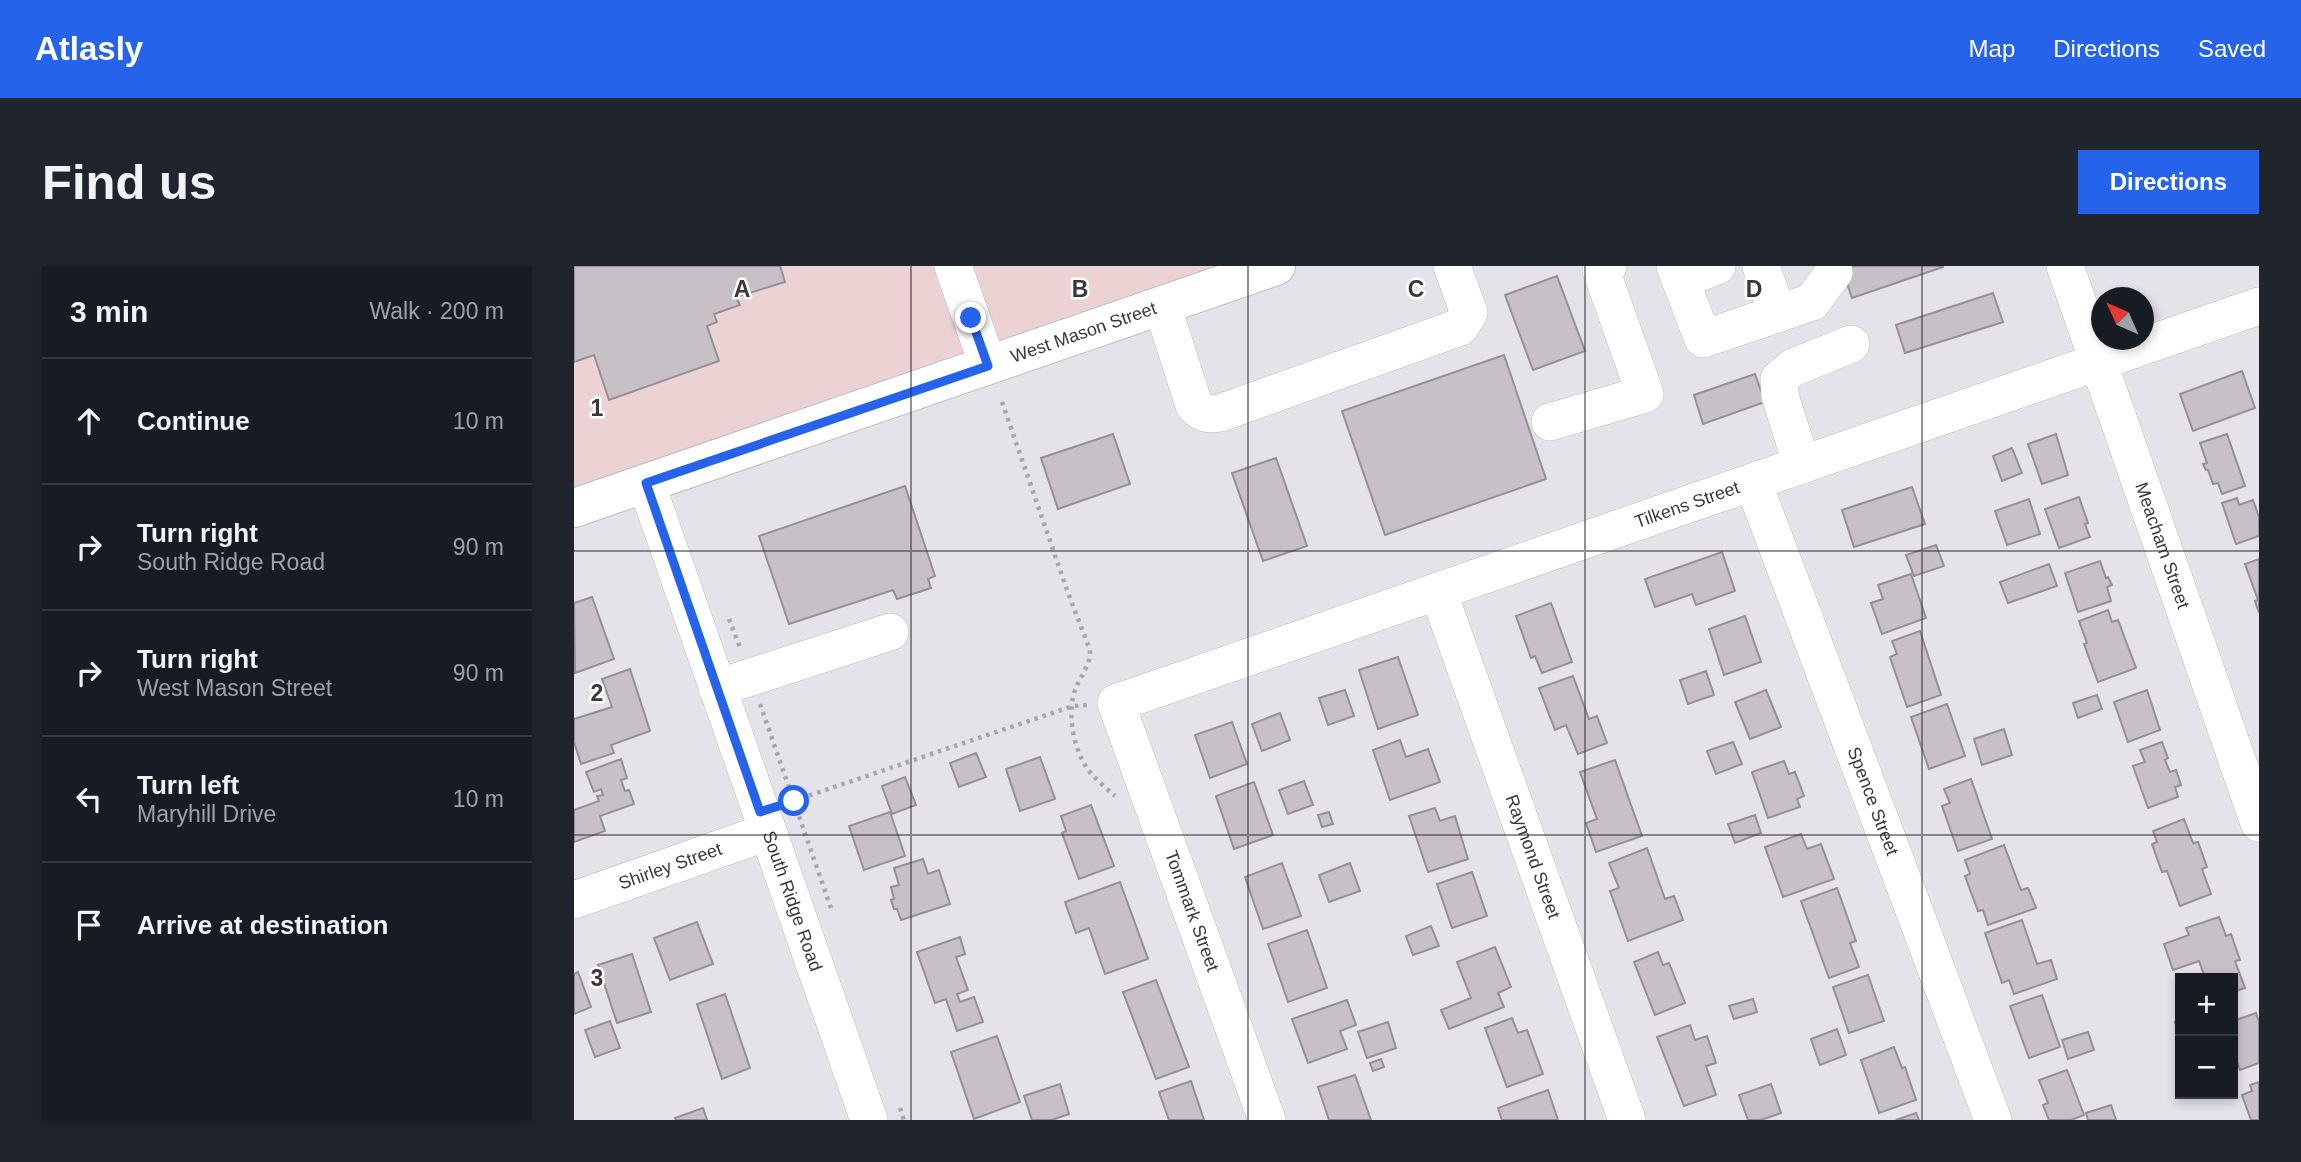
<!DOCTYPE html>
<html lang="en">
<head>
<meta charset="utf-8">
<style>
  body { margin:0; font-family:Arial,sans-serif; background:#20242c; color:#f1f3f6 }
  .controls { position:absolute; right:21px; bottom:21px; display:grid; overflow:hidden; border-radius:0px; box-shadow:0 4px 10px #0003 }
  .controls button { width:63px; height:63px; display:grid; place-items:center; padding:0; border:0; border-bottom:2px solid #363941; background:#171b24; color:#f1f3f6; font:35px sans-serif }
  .compass { position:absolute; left:1517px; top:21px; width:63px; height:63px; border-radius:50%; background:#171b24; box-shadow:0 4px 10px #0003; rotate:315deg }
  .stop { position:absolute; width:21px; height:21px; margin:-16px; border:5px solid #2563eb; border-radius:50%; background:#fff }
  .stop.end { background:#2563eb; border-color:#fff; box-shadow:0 2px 7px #0008 }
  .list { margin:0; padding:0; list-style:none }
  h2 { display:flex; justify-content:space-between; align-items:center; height:91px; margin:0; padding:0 28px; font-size:30px }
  h2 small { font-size:23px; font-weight:400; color:#9ea1a6 }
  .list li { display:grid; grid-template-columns:46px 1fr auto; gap:21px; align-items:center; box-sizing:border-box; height:126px; padding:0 28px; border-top:2px solid #363941 }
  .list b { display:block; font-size:26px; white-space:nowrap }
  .list p { margin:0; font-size:23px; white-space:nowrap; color:#9ea1a6 }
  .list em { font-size:23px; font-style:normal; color:#9ea1a6 }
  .icon { flex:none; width:38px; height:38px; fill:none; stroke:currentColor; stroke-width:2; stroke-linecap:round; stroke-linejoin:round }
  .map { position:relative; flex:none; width:1685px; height:854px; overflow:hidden; border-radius:0px }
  header { display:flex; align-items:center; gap:42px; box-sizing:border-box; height:98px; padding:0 35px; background:#2563eb; color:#fff }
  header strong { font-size:33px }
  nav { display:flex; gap:38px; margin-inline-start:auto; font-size:24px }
  .intro { display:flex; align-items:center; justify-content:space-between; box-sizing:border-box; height:168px; padding:0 42px }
  h1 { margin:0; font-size:49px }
  .button { padding:18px 32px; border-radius:0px; background:#2563eb; color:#fff; font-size:24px; font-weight:700 }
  main { display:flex; gap:42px; padding:0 42px }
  aside { flex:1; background:#171b24; border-radius:0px; box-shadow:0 4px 10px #0003 }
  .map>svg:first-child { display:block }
  .education { fill:#edd2d3 }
  .building { fill:#c7c0c7; stroke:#958f96; stroke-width:2 }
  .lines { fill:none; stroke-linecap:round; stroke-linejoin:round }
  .minor-casing { stroke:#bfbbc3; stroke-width:38 }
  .major-casing { stroke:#bfbbc3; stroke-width:40 }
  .path { stroke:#a9a6ac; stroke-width:4.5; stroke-dasharray:3.5 5; stroke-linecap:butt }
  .minor { stroke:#fff; stroke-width:37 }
  .major { stroke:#fff; stroke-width:38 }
  .route { stroke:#2563eb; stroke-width:9 }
  .grid { fill:none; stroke:#39373a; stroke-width:2; stroke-opacity:0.55 }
  .labels { text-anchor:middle; stroke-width:5; stroke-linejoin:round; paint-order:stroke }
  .street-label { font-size:18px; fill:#39373a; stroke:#fff }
  .grid-label { font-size:23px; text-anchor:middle; font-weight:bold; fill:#39373a; stroke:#fff; stroke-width:5; stroke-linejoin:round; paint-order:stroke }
</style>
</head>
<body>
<header>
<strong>Atlasly</strong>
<nav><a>Map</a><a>Directions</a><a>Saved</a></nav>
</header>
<div class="intro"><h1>Find us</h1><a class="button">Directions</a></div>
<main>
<aside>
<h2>3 min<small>Walk · 200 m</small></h2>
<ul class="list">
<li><svg class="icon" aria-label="ahead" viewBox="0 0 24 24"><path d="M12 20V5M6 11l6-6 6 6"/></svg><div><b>Continue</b></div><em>10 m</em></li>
<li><svg class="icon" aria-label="right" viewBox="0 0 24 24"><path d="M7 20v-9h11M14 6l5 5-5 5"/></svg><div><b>Turn right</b><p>South Ridge Road</p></div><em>90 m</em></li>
<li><svg class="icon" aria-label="right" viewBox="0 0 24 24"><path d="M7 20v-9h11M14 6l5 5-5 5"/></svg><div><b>Turn right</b><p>West Mason Street</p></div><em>90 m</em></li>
<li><svg class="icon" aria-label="left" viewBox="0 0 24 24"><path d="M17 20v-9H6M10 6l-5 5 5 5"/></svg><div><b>Turn left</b><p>Maryhill Drive</p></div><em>10 m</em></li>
<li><svg class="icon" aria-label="arrive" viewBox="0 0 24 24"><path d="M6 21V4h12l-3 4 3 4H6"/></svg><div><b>Arrive at destination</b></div></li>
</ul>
</aside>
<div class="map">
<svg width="1685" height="854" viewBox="0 0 1685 854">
  <rect width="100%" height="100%" fill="#e6e2ea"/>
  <path class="education" d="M0 0H702L0 242Z"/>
  <g class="building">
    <path d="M0 0H206L211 16 162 31 166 39 140 48 143 56 133 60 145 95 35 134 20 89 0 96Z"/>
    <path d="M1267 0H1369V1L1278 32Z"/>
    <path d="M983 10 1011 85 959 104 931 29Z"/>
    <path d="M1419 27 1429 56 1331 87 1322 59Z"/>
    <path d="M930 89 972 213 811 269 768 145Z"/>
    <path d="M1668 105 1681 142 1619 165 1606 128Z"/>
    <path d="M1181 108 1191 136 1129 158 1120 129Z"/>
    <path d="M539 168 556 218 484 243 467 192Z"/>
    <path d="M1482 168 1494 209 1468 218 1454 178Z"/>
    <path d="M1653 168 1671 220 1648 228 1644 217 1639 218 1634 204H1632L1629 198 1633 197 1626 177Z"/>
    <path d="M1438 182 1448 207 1428 215 1419 190Z"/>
    <path d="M702 192 733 280 689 295 658 207Z"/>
    <path d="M331 220 361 310 354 313 357 322 323 333 319 324 215 358 185 270Z"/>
    <path d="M1338 221 1351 258 1280 281 1268 244Z"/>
    <path d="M1505 231 1514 257 1511 258 1516 271 1485 282 1471 243Z"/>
    <path d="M1663 232 1665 239 1679 234 1685 251V270L1662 278 1648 237Z"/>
    <path d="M1455 233 1466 268 1433 279 1421 245Z"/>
    <path d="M1362 279 1370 300 1340 310 1332 289Z"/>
    <path d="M1148 286 1161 325 1122 339 1118 328 1081 341 1071 313Z"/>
    <path d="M1685 293V347L1681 335 1684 334 1671 298Z"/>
    <path d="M1526 295 1532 312 1534 311 1538 319 1533 321 1537 335 1504 346 1491 307Z"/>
    <path d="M1475 298 1483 320 1434 337 1426 316Z"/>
    <path d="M1337 308 1352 352 1308 368 1297 337 1309 333 1304 319Z"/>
    <path d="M18 331 40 393 1 407 0 337Z"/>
    <path d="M977 337 998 396 968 407 961 390 957 392 942 350Z"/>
    <path d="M1534 344 1538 356 1544 354 1562 402 1524 416 1510 378 1513 377 1505 355Z"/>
    <path d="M1171 350 1187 396 1150 409 1135 363Z"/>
    <path d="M1346 365 1367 429 1333 441 1316 391 1323 388 1318 375Z"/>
    <path d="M824 391 844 449 804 463 785 404Z"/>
    <path d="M56 403 76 465 37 479 40 487 7 498 0 476V453L38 441 28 413Z"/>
    <path d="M1132 405 1140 429 1114 438 1106 414Z"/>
    <path d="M999 410 1015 453 1023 450 1033 477 1004 488 992 459 981 464 965 422Z"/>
    <path d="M771 424 780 450 754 459 745 432Z"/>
    <path d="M1192 424 1207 461 1176 473 1161 436Z"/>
    <path d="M1573 424 1586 464 1554 476 1540 436Z"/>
    <path d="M1523 429 1528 443 1504 452 1499 437Z"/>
    <path d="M1373 438 1391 490 1355 503 1337 451Z"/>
    <path d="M706 447 716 474 688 485 678 458Z"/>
    <path d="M658 456 673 498 636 512 621 469Z"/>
    <path d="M1430 463 1438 489 1408 499 1400 473Z"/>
    <path d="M826 474 832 491 854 483 866 516 816 534 799 484Z"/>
    <path d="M1159 476 1168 498 1142 508 1133 485Z"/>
    <path d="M1588 476 1594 492 1591 494 1596 506 1602 504 1607 519 1601 521 1604 531 1574 542 1559 500 1571 496 1566 484Z"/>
    <path d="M402 487 412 511 385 521 376 497Z"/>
    <path d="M466 491 481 533 446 545 432 503Z"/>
    <path d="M47 493 53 512 47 514 51 525 55 524 60 538 26 550 31 565 0 576V544L25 535 23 530 29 529 27 523 20 526 12 506Z"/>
    <path d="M1041 494 1068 570 1022 586 1012 557 1023 553 1006 506Z"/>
    <path d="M1210 495 1215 508 1221 506 1230 530 1223 533 1226 541 1194 552 1178 506Z"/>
    <path d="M331 511 342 539 318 548 308 520Z"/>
    <path d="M1397 513 1418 573 1384 585 1368 540 1376 537 1370 523Z"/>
    <path d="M730 515 739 539 714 548 705 524Z"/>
    <path d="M680 516 699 569 660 583 642 530Z"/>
    <path d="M517 539 540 600 505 613 488 567 492 565 487 550Z"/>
    <path d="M861 542 866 555 881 550 894 593 854 606 835 550Z"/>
    <path d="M316 546 331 590 290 604 275 560Z"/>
    <path d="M755 546 759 558 748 561 744 549Z"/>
    <path d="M1181 549 1187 567 1161 577 1154 558Z"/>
    <path d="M1610 553 1619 577 1624 576 1633 601 1628 603 1637 628 1606 640 1593 605 1588 606 1578 578 1583 576 1579 565Z"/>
    <path d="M1227 568 1233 583 1247 578 1260 613 1209 631 1191 581Z"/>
    <path d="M1430 579 1447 624 1454 622 1462 642 1414 659 1409 644 1404 645 1391 610 1396 608 1391 594Z"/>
    <path d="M1073 582 1091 633 1100 630 1109 654 1054 675 1036 625 1045 622 1035 597Z"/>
    <path d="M349 593 354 608 365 604 376 638 327 654 323 643H320L317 634 320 633 317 621 325 619 320 602Z"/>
    <path d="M708 597 727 650 689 663 671 611Z"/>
    <path d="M776 597 786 625 755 636 745 609Z"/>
    <path d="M898 606 913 650 878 662 863 618Z"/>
    <path d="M546 616 574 693 531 708 515 662 502 667 491 636Z"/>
    <path d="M1263 622 1282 675 1276 677 1285 701 1255 712 1227 635Z"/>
    <path d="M1645 651 1652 670 1657 668 1666 694 1661 695 1671 722 1659 726V712H1631L1625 695 1599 704 1590 678 1615 669 1612 662Z"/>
    <path d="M1448 654 1463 698 1477 694 1483 713 1440 728 1435 714 1428 717 1411 667Z"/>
    <path d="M123 656 139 698 96 714 80 672Z"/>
    <path d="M857 660 865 680 839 689 832 670Z"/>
    <path d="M733 664 753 722 714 736 694 678Z"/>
    <path d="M386 671 391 688 382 691 394 724 383 728 386 736 400 731 409 756 383 765 372 733 361 737 343 686Z"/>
    <path d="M921 681 937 721 924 727 930 741 875 763 867 744 897 732 883 696Z"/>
    <path d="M1084 686 1089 699 1095 697 1111 737 1081 749 1060 696Z"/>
    <path d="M58 688 77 746 43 757 24 699Z"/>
    <path d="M4 706 17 741 0 748V708Z"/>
    <path d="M1294 709 1310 755 1275 767 1259 721Z"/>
    <path d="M582 714 615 801 582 813 549 726Z"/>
    <path d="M151 728 176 802 148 813 123 738Z"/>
    <path d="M1468 729 1486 781 1455 792 1436 740Z"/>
    <path d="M1179 733 1183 746 1160 753 1155 740Z"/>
    <path d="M773 734 782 759 766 765 773 783 734 797 718 753Z"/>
    <path d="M1682 747 1685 756V797L1666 804 1659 784V755Z"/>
    <path d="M938 752 944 767 953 764 969 808 933 821 911 762Z"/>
    <path d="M1606 753V770L1601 756Z"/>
    <path d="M36 755 46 782 21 791 11 764Z"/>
    <path d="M814 756 822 782 793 792 784 766Z"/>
    <path d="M1116 759 1121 774 1133 770 1142 797 1132 800 1142 829 1110 840 1083 771Z"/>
    <path d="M1263 763 1272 789 1246 799 1237 773Z"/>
    <path d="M1514 766 1520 784 1494 793 1488 774Z"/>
    <path d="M423 770 446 836 400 853 377 786Z"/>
    <path d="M1320 781 1328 802 1331 801 1342 834 1305 847 1287 794Z"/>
    <path d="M807 793 810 801 799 805 796 797Z"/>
    <path d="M1493 804 1510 849 1497 854H1475L1469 839 1474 837 1465 814Z"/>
    <path d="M781 809 797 854H755L744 821Z"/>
    <path d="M617 815 630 854H595L585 826Z"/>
    <path d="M1685 816V854H1677L1668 829 1678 825 1676 819Z"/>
    <path d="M486 818 495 848 478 854H458L450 830Z"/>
    <path d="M1197 818 1207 847 1187 854H1174L1165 829Z"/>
    <path d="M974 824 984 854H928L924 842Z"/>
    <path d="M1537 839 1542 854H1514L1512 847Z"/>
    <path d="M129 842 133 854H102L101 852Z"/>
    <path d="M1342 847 1345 854H1322Z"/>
  </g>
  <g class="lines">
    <g class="minor-casing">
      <g id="minor">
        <path d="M379 0 414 99"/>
        <path d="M1101 0 1129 73 1238 36 1260 6"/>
        <path d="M1187 0 1204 48"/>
        <path id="s1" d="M1491 0 1685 557"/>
        <path d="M1106 14 1143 0"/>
        <path d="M588 39 620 139C628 148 634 149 646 147L886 61 895 47 878 0"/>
        <path d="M976 156 1071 128 1027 4 1034 0"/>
        <path d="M1228 199 1206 130 1205 113 1218 102 1277 78"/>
        <path id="s2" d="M1179 216 1419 854"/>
        <path id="s3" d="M72 217 295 854"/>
        <path id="s4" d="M864 325 1053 854"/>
        <path d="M143 422 316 366"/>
        <path id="s5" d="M0 634 193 566"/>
        <path id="s6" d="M693 854 542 437 1685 40"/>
      </g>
    </g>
    <g class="major-casing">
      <g id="major">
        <path id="s7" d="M0 242 702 0"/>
      </g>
    </g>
    <g class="path">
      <path d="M428 136 493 324 516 384C517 398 506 411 501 424 493 447 499 479 511 499 518 511 531 521 541 530"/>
      <path d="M155 353 167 384"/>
      <path d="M186 438 258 645"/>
      <path d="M219 535 499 440 513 439"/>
      <path d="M326 842 330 854"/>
    </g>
    <use href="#minor" class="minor"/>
    <use href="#major" class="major"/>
  </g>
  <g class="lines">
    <path class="route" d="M220 535 186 546 72 217 414 100 397 52"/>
  </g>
  <path class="grid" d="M337 0V854M674 0V854M1011 0V854M1348 0V854M0 285H1685M0 569H1685"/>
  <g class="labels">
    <g class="street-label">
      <text dy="6" stroke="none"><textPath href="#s7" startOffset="539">West Mason Street</textPath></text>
      <text dy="6" stroke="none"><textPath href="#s6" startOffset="1048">Tilkens Street</textPath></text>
      <text dy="6" stroke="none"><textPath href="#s1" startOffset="296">Meacham Street</textPath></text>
      <text dy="6" stroke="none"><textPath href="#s2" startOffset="341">Spence Street</textPath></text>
      <text dy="6" stroke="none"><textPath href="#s4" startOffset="282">Raymond Street</textPath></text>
      <text dy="6" stroke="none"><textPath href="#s5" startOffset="102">Shirley Street</textPath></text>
      <text dy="6" stroke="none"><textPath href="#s3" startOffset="443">South Ridge Road</textPath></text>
      <text transform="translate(618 645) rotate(70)" y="6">Tommark Street</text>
    </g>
  </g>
  <g class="grid-label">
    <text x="168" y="31">A</text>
    <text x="506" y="31">B</text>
    <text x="842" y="31">C</text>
    <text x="1180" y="31">D</text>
    <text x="23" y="150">1</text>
    <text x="23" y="435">2</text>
    <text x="23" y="720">3</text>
  </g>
</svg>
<div class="controls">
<button>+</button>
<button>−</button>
</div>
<svg class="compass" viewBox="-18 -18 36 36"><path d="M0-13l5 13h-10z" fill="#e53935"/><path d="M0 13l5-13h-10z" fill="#9ea1a6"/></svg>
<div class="stop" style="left:220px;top:535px"></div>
<div class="stop end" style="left:397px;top:52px"></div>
</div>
</main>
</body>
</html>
